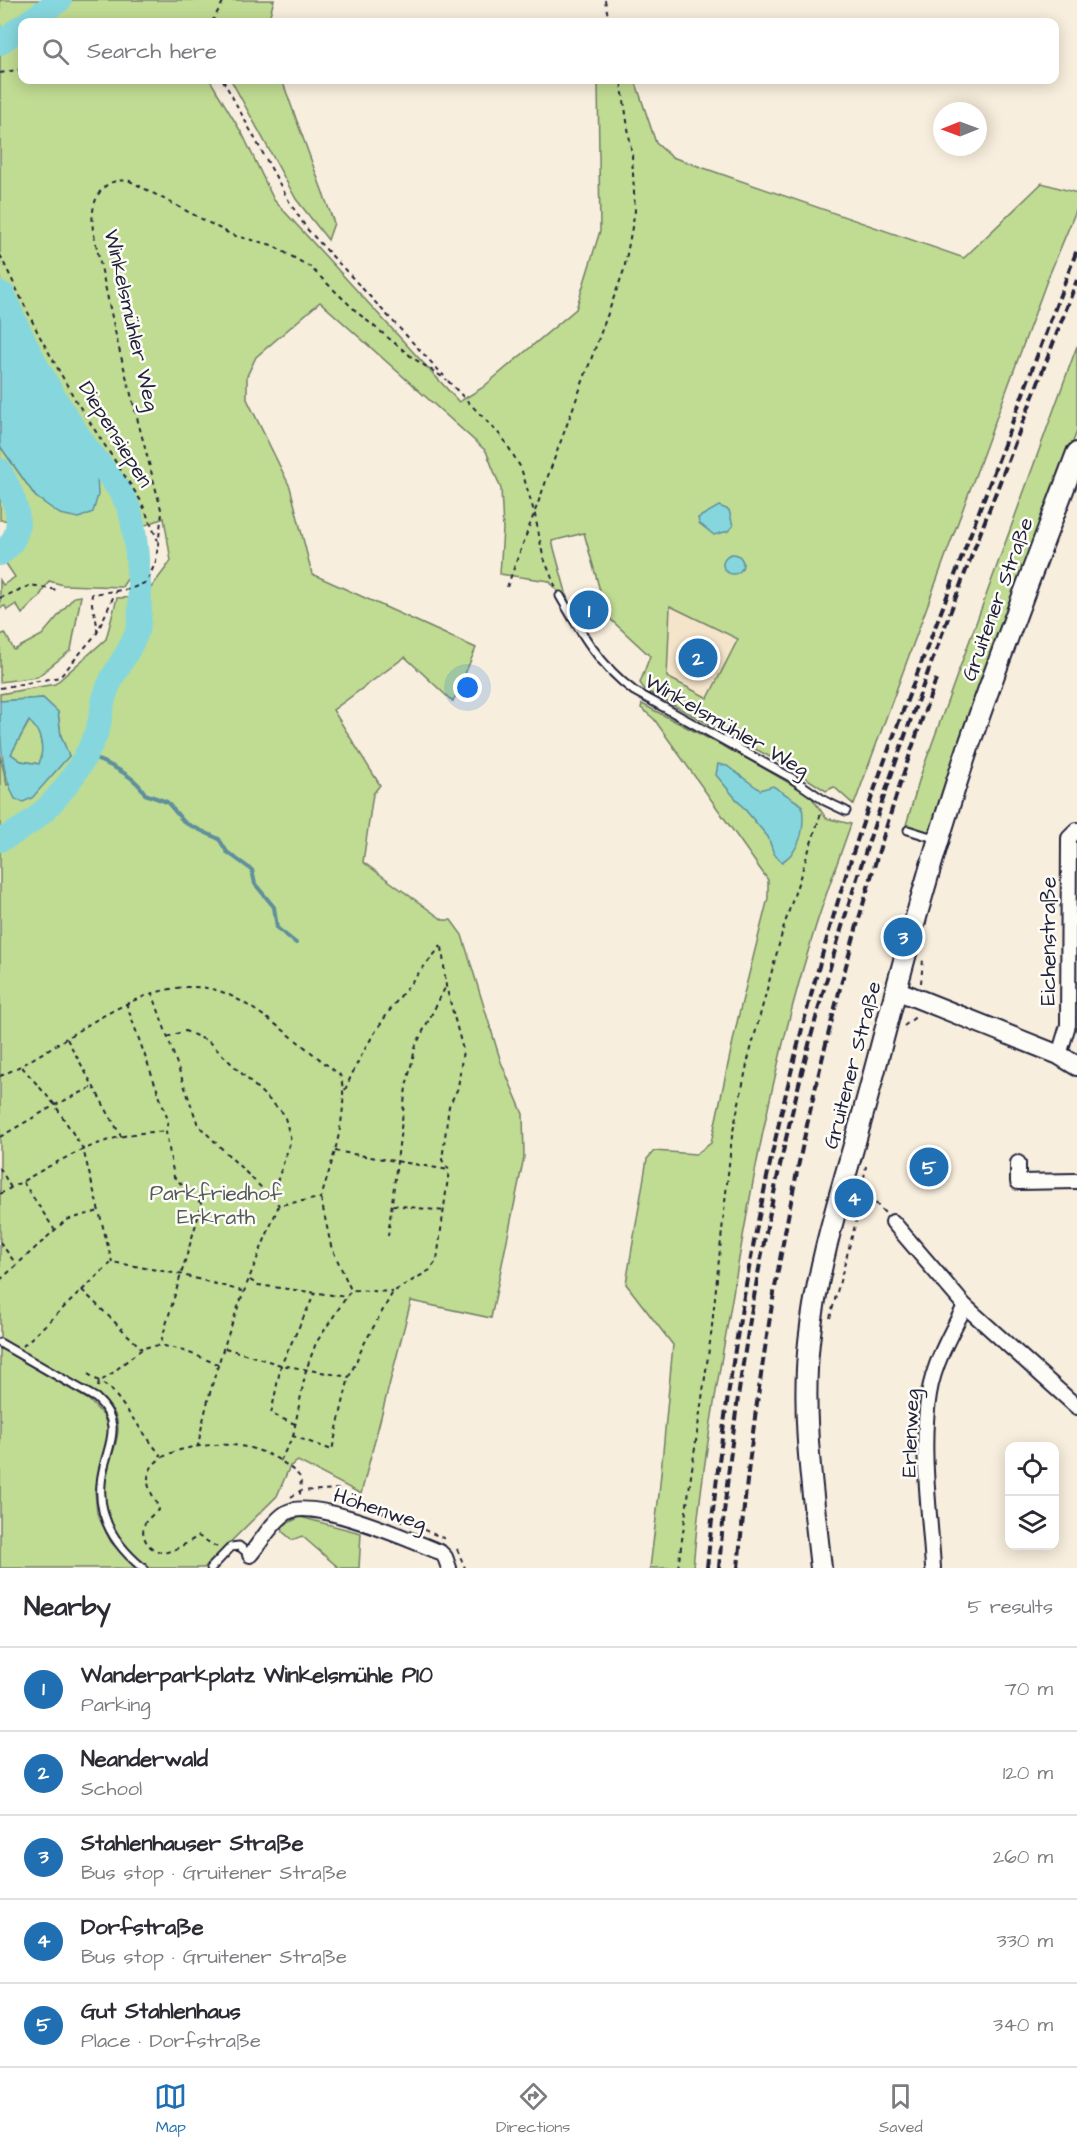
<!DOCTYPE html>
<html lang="en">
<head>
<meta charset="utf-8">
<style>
  body { margin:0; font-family:"Architects Daughter",sans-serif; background:#f7f7f7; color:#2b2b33 }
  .controls { position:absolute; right:18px; bottom:18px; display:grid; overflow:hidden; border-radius:12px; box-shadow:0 3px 15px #0003 }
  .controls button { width:54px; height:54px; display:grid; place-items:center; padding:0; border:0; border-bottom:2px solid #e1e1e2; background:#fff; color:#2b2b33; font:30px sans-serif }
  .compass { position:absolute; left:933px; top:102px; width:54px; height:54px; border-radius:50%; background:#fff; box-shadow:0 3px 15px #0003; rotate:269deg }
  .you { position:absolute; left:468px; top:688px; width:21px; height:21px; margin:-15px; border:4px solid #fff; border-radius:50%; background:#1a73e8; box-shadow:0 0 0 9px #1a73e833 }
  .badge { display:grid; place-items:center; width:39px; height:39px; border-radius:50%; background:#1f6fb2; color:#fff; font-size:20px; font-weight:700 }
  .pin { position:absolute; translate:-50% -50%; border:3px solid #fff; box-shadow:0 2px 6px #0006 }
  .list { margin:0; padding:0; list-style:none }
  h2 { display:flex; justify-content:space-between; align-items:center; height:78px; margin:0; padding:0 24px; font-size:26px }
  h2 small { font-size:20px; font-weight:400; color:#7c7c81 }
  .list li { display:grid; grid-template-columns:39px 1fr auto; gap:18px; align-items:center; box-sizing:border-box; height:84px; padding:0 24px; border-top:2px solid #e1e1e2 }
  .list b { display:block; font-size:22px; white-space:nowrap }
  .list p { margin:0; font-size:20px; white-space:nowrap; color:#7c7c81 }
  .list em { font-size:20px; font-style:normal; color:#7c7c81 }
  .icon { flex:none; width:33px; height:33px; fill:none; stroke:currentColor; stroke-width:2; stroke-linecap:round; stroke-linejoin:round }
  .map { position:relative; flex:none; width:1077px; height:1568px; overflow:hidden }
  .search { position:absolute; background:#fff; box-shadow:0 3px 15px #0003; left:18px; right:18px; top:18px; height:66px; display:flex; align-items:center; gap:15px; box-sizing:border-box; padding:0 21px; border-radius:12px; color:#7c7c81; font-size:22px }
  .sheet { height:498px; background:#fff }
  nav { display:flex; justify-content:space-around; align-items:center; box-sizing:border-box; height:84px; border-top:2px solid #e1e1e2; background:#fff; font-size:16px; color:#7c7c81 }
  nav a { display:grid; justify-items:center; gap:3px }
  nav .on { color:#1f6fb2 }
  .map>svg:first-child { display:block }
  .built { fill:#f4e4ca }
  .green { fill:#c0db92; stroke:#717e66; stroke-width:1.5; fill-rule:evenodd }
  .water { fill:#86d7dd; stroke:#5e8f9c; stroke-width:1.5; fill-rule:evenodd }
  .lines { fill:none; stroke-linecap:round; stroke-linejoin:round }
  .stream { stroke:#5e8f9c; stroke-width:4 }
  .river { stroke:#86d7dd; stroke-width:24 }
  .service-casing { stroke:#22223b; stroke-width:11 }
  .minor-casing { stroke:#22223b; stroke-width:18 }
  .tertiary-casing { stroke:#22223b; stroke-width:22 }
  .secondary-casing { stroke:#22223b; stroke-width:24 }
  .path { stroke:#22223b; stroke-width:2; stroke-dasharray:4.5 4.5; stroke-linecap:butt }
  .service { stroke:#fdfcf7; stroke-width:7 }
  .minor { stroke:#fdfcf7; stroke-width:14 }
  .tertiary { stroke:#fdfcf7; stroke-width:18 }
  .secondary { stroke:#fdfcf7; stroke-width:20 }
  .rail { stroke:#22223b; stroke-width:4; stroke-dasharray:9 4.5; stroke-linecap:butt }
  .labels { text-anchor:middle; stroke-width:5; stroke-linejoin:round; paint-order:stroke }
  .street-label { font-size:21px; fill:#22223b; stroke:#fdfcf7 }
  .park-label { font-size:21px; fill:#515a55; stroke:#fdfcf7 }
</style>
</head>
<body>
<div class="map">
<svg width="1077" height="1568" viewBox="0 0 1077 1568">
  <rect width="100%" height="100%" fill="#f8eedd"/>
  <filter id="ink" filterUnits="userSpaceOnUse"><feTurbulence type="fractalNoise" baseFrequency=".0167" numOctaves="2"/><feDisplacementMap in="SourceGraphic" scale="12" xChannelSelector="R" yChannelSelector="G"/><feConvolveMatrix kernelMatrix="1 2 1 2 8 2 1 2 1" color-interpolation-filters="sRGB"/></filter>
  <g filter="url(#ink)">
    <path class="built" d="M670 606 739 639 708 698 667 677Z"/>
    <g class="green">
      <path d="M0 0H274L268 22H22V80H210L243 135 274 200 459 402 482 388 576 309 600 231 598 80H635L656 143 672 157 964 258 1042 183 1077 193V208L1046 283 854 805 834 787 826 791 789 767 645 690 640 683 650 656 607 616 584 533 552 541 570 607 549 581 500 574 503 529 501 489 486 451 320 302 256 357 247 376V399L290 487 312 574 476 648 453 702 405 657 333 710 380 785 373 794 363 862 443 920H451L462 935 501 1062 523 1114 524 1157 491 1318 411 1301 361 1494 298 1461 290 1466 277 1496 204 1568H149C117 1542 94 1507 109 1464 114 1448 124 1428 113 1411 101 1392 23 1353 0 1339V755L7 785 69 756 61 736 58 712 43 698 0 701V694L55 684 106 639 117 598 144 597 171 561 164 518 135 529 141 579H127L122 587 63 585 49 581 39 597 22 614 16 604 7 610 5 606 0 608V580L3 585 15 577 3 559 20 538 23 521 0 520V446L36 497 97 477 50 404 0 314ZM670 606 738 639 708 698 667 677Z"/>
      <path d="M231 80H282L334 223 328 240 296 199Z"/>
      <path d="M1077 346V431L929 833 906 825 921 774Z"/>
      <path d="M81 596 71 650 37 677 0 682V635L5 633 14 650 42 635 74 597Z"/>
      <path d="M642 704 744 757 810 795 826 818 851 824C837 864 822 904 810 945 773 1066 750 1192 729 1317 714 1400 700 1483 693 1568H650L659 1494 673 1345 626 1284 647 1159 654 1151 696 1154 711 1143 738 1018 768 898V880L654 719 641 708Z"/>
      <path d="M30 720C41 732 44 748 40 764L21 761 11 754Z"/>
      <path d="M0 1348 89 1400 103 1415 110 1434 95 1491 97 1513 111 1542 136 1568H0Z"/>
      <path d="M300 1517 361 1533 359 1568H339L302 1536 292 1540 283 1532 282 1526Z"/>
    </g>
    <g class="water">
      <path d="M0 314 50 404 97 477 98 495 93 512 79 518 60 514 36 497 0 446Z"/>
      <path d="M719 506 729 510 733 526 728 531 714 535 699 523 698 518Z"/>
      <circle cx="733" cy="564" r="10"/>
      <path d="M43 698 58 712 61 736 69 756 32 798 23 802 15 799C0 769 0 736 0 701ZM29 721C41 731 45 749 39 764L21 761 11 754Z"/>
      <path d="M718 764 727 766 760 790 773 786 802 805C805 828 802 849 782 862L774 854 768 837 716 775Z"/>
    </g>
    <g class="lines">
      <path class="stream" d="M85 755C105 762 135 774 145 794L167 802 185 823 219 839 227 852 252 870 255 884 274 907 277 928 296 943"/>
      <g class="river">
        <path d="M28 22 60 0"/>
        <path d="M0 43 22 26"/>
        <path d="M0 293 4 295C24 346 51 394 81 439 95 460 122 488 130 511 136 532 143 609 138 629 131 653 110 673 104 699 101 712 100 727 94 739 75 780 43 822 0 840"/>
        <path d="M0 470C14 498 32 531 0 554"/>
      </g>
      <g class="service-casing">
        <g id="service">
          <path d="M560 596C581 633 600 666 634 691L790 777 825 801 846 811"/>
          <path d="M908 830 937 839"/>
          <path d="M0 1343 96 1398C128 1427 103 1450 101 1484 98 1519 117 1547 143 1568"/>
          <path d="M211 1568 231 1547 239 1546 250 1555"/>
        </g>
      </g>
      <g class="minor-casing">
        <g id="minor">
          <path d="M1059 1055 1068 1025 1069 838 1077 830"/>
          <path d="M1018 1163V1182L1077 1181"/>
          <path d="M893 1222 965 1306 1077 1407"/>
          <path d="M250 1555C261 1542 272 1522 286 1513 311 1496 412 1541 440 1552L445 1557 449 1568"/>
          <path d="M933 1568C930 1513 920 1448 929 1394 934 1363 951 1333 965 1306"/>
        </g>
      </g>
      <g class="tertiary-casing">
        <path id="tertiary" d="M896 990 1059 1055 1077 1066"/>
      </g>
      <g class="secondary-casing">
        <path id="secondary" d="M821 1568C813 1493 801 1418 809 1342 818 1256 848 1171 870 1088 900 974 930 860 968 748 1002 649 1040 551 1077 453"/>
      </g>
      <g class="path">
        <path d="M605 0 609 22"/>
        <path d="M212 22 224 0"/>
        <path d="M0 73 22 69"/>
        <path d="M223 80 290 203 307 229 444 376"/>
        <path d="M0 255 39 335 76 401 141 501 158 541"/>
        <path d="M448 381 503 438 521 468 535 515 543 556 556 588"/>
        <path d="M507 587 624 270 635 211 632 155 621 80"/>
        <path d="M0 598 31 585 57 590"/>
        <path d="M97 633C98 615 90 610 92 594L130 589 147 582 156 561 162 513 118 345 93 230C90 205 98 176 130 181L232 235 272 245 310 267 359 314 413 358 447 380"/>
        <path d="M0 688 60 677 97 633 116 591"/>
        <path d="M921 983 923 959"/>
        <path d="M152 992 198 1125 279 1205"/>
        <path d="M126 1003 168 1120 166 1132 174 1177 202 1204 160 1345"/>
        <path d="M904 1026 918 1015"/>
        <path d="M167 1037 185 1031 208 1041 284 1114 291 1140 272 1197"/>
        <path d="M67 1039 122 1138"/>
        <path d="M22 1067 55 1105 83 1149 112 1262"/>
        <path d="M0 1076C68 1047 159 954 237 999 273 1019 307 1050 340 1075 351 1109 331 1164 321 1198L279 1205C247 1283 213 1362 198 1446"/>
        <path d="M345 1090C369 1032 402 993 441 946"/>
        <path d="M0 1137 55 1105 95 1086"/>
        <path d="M335 1151 449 1170"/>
        <path d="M0 1168 11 1188"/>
        <path d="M23 1182 54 1229"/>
        <path d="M863 1190 885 1213"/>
        <path d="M0 1194C50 1166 106 1129 166 1132"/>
        <path d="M321 1199 331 1246 351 1290 393 1292"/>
        <path d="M393 1205 444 1211"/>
        <path d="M388 1236 406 1087 416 1045 446 986"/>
        <path d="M0 1242 16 1264"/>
        <path d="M0 1280 66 1220 99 1211"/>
        <path d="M250 1280 258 1285 347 1297"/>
        <path d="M82 1290 142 1349"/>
        <path d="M830 1318 857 1218 866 1166"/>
        <path d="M23 1346 112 1262 179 1274 242 1291"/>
        <path d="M225 1348 281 1365 349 1377"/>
        <path d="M88 1374 111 1389 161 1456"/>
        <path d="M98 1387 99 1382C115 1373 126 1360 141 1350 161 1337 197 1357 218 1364"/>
        <path d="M295 1424 271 1414 281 1365 315 1293"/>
        <path d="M293 1436 306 1370 316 1343 351 1290"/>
        <path d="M280 1461 293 1436 332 1450 349 1377 364 1344 393 1292 430 1270 437 1260 449 1170 442 1160 449 1106 458 1088 463 1050 446 986 442 946"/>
        <path d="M291 1497 300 1491 337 1489 384 1513 448 1540"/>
        <path d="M217 1547 198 1536C189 1542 178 1549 167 1552 152 1555 138 1537 145 1523 148 1518 155 1513 159 1509 156 1500 147 1489 148 1479 149 1446 216 1442 240 1446 262 1449 286 1461 301 1478L300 1495"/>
        <path d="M457 1549 465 1568"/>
        <path d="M678 1568 711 1335 732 1136 748 1060 784 926 822 810"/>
      </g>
      <use href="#service" class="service"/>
      <use href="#minor" class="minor"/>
      <use href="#tertiary" class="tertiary"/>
      <use href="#secondary" class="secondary"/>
      <g class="rail">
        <path d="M707 1568C730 1332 776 1098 847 872 876 779 911 689 946 599 990 483 1033 366 1077 250"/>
        <path d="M719 1568C738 1334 787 1098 858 875 922 674 1003 478 1077 280"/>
        <path d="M738 1568C765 1268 834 960 937 677"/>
      </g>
    </g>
  </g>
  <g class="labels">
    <g class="street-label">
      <text transform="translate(132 320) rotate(77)" y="7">Winkelsmühler Weg</text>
      <text transform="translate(116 434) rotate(58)" y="7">Diepensiepen</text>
      <text transform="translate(997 599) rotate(-70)" y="7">Gruitener Straße</text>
      <text transform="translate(727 725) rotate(30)" y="7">Winkelsmühler Weg</text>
      <text transform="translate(1048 941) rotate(-90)" y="7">Eichenstraße</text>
      <text transform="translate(852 1065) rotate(-75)" y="7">Gruitener Straße</text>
      <text transform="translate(910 1433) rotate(-88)" y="7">Erlenweg</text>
      <text transform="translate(380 1509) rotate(18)" y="7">Höhenweg</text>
    </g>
    <g class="park-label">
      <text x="216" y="1200">Parkfriedhof<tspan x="216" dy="24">Erkrath</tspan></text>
    </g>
  </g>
</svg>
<div class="controls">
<button><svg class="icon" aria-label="locate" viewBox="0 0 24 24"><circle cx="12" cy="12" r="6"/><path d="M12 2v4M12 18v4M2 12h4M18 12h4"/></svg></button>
<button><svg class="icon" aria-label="layers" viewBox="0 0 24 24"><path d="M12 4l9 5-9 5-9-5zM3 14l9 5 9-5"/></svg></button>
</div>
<svg class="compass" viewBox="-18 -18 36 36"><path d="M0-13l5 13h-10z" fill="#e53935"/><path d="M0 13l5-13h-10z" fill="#7c7c81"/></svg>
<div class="you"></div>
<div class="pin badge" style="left:589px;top:610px">1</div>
<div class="pin badge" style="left:698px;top:658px">2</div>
<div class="pin badge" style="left:903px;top:937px">3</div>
<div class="pin badge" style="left:854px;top:1198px">4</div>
<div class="pin badge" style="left:929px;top:1167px">5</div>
<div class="search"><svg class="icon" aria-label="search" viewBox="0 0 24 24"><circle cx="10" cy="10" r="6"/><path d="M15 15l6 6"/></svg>Search here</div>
</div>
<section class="sheet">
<h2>Nearby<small>5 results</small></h2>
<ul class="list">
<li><span class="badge">1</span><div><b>Wanderparkplatz Winkelsmühle P10</b><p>Parking</p></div><em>70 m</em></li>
<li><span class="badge">2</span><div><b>Neanderwald</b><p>School</p></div><em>120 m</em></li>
<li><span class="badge">3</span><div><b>Stahlenhauser Straße</b><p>Bus stop · Gruitener Straße</p></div><em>260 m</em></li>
<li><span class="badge">4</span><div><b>Dorfstraße</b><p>Bus stop · Gruitener Straße</p></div><em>330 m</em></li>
<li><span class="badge">5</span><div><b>Gut Stahlenhaus</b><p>Place · Dorfstraße</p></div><em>340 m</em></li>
</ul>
</section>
<nav>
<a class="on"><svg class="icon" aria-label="map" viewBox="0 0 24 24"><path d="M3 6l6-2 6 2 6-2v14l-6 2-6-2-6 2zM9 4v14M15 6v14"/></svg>Map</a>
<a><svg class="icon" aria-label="directions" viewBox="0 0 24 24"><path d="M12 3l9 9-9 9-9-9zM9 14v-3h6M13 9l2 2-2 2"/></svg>Directions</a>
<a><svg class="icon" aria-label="saved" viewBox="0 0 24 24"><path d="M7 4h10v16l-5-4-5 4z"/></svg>Saved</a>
</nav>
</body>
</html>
